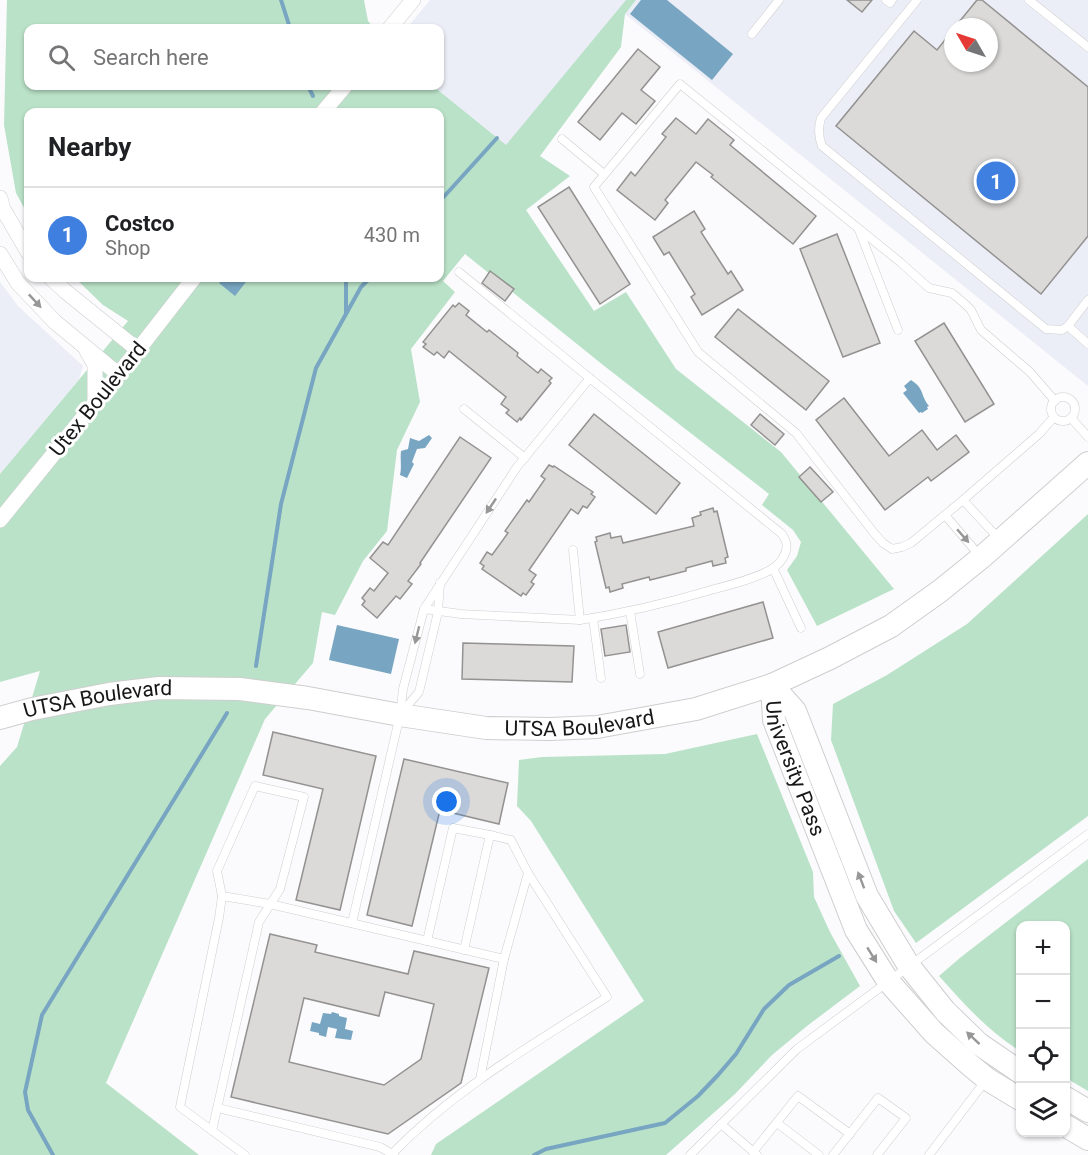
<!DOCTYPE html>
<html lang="en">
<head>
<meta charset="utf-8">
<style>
  body { margin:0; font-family:Roboto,sans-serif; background:#f6f6f6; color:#202124 }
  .controls { position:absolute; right:18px; bottom:18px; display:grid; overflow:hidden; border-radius:12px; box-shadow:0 2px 4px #0004 }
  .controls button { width:54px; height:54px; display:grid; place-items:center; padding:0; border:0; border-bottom:2px solid #e0e0e0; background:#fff; color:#202124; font:30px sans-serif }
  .compass { position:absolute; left:944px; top:18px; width:54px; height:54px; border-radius:50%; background:#fff; box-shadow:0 2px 4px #0004; rotate:309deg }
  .you { position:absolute; left:447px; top:802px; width:21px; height:21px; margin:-15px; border:4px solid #fff; border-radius:50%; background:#1a73e8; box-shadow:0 0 0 9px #1a73e833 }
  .badge { display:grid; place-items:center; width:39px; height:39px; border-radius:50%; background:#5d60d8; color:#fff; font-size:20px; font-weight:700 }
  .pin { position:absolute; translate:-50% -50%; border:3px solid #fff; box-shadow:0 2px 6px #0006 }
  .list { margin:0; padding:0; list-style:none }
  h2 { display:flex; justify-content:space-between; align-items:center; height:78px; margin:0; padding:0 24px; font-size:26px }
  h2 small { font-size:20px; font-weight:400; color:#757577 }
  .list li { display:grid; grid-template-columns:39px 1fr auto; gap:18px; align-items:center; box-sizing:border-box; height:96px; padding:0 24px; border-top:2px solid #e0e0e0 }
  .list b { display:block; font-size:22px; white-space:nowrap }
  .list p { margin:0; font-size:20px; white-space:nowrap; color:#757577 }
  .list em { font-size:20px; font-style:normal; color:#757577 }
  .icon { flex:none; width:33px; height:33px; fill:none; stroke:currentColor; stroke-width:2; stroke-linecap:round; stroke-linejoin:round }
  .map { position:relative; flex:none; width:1088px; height:1155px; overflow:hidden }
  .search { position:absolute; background:#fff; box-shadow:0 2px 4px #0004; left:24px; top:24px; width:420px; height:66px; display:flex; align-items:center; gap:15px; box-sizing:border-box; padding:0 21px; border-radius:12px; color:#757577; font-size:22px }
  .panel { position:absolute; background:#fff; box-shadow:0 2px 4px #0004; left:24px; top:108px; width:420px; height:174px; border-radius:12px }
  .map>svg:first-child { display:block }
  .built { fill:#eceef7; fill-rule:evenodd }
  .green { fill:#bae2c8 }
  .water { fill:#78a5c1 }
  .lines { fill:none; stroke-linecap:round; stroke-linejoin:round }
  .stream { stroke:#78a5c1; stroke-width:4 }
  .building { fill:#dbdad9; stroke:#939291; stroke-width:1.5; fill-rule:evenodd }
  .lane-casing { stroke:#cececf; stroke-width:9 }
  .street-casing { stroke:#cececf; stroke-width:16 }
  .secondary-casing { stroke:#cececf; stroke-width:24 }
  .lane { stroke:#fff; stroke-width:8 }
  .street { stroke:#fff; stroke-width:15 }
  .secondary { stroke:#fff; stroke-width:22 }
  .oneway { fill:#979797 }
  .labels { text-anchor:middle; stroke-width:6; stroke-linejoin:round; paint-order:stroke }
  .street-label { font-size:21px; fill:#171718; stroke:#fff }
</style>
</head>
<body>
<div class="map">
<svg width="1088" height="1155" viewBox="0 0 1088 1155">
  <rect width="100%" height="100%" fill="#fbfbfd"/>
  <g class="built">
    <path d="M430 0H1088V386L625 14 514 152 433 86H440V28H407ZM953 27H989V63H953Z"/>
    <path d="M0 282 18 306 83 366 79 379 0 474Z"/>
  </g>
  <g class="green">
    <path d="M7 0H364L368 21 374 28H28V86H433L506 145 626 0H636L625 14 621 47 540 156 570 176 526 210 594 311 626 292 676 369 781 452 894 589 817 626 787 570 797 556 801 542 793 530 762 505 769 494 603 365 465 254 443 281 455 292 411 349 420 402 397 450 387 531 363 561 335 615 322 612 313 663 265 719 106 1083 199 1155H0V766L17 747 40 671 0 682V474L128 321 103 305 75 278H440V112H28V215L16 193 4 125Z"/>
    <path d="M1088 514V816L916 943 894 911 831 740 833 704 887 675 967 624Z"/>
    <path d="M757 734 813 872 814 897 830 932 860 986 807 1026 772 1055 735 1094 666 1155H431L436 1144 644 1001 531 821 517 806 519 760 542 757 665 754Z"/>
    <path d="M1088 859V1091L1066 1078V926H1020V1051C989 1032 963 1003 939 976L961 957Z"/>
  </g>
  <g class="water">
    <path d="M641 0H667L733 54 712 80 630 14Z"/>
    <path d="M223 278H249L235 296 219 283Z"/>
    <path d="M911 380C925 389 920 395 929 406L927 407 928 409 922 413 921 412 919 413 903 393 907 390 904 386Z"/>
    <path d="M429 435 432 438 425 448 417 449 412 462 414 464 407 478 400 475C402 467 400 460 401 451L408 449 410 438 419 441Z"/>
    <path d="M337 625 399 639 391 674 329 660Z"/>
    <path d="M332 1012 339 1014V1016L347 1018 345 1029 353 1031 351 1040 335 1038 337 1029 328 1027 326 1037 319 1035V1033L310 1031 312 1022 320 1024 323 1013 331 1014Z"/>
  </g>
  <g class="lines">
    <g class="stream">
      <path d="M281 0 290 28"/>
      <path d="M308 86 313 96"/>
      <path d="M440 201 497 138"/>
      <path d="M346 278V313"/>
      <path d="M256 666 281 504 316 368 361 287 370 278"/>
      <path d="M53 1155 28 1110 25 1092 42 1015 227 713"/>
      <path d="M534 1155 546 1149 665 1123 698 1096 718 1075 736 1054 764 1009 789 985 839 956"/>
    </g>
  </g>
  <g class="building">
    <path d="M847 0H872L862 12Z"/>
    <path d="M977 0H982L1088 87V236L1041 294 836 126 914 31 937 50 953 30V63H989V27H955Z"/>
    <path d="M638 49 660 67 641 90 655 101 636 124 622 113 600 140 578 122Z"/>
    <path d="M676 118 696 134 708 119 734 140 730 145 816 216 793 244 711 177 713 175 696 162 665 200 668 203 655 220 617 190 631 172 635 176 666 137 662 134Z"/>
    <path d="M569 187 630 284 600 304 538 207Z"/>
    <path d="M694 211 705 229 701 232 728 274 731 271 743 290 702 315 691 297 695 294 669 252 664 255 653 237Z"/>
    <path d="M837 234 880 343 843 357 800 249Z"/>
    <path d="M490 271 514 289 505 301 482 283Z"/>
    <path d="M459 303 469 311 466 315 487 332 489 330 518 353 517 356 538 373 541 369 552 378 549 381 551 383 521 420 520 418 517 422 506 413 509 410 501 404 506 397 449 351 444 358 437 352 434 355 423 347 426 344 423 342 453 305 455 307Z"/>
    <path d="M738 309 829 381 806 410 715 337Z"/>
    <path d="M944 323 994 404 965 422 915 341Z"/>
    <path d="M844 398 889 456 922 430 937 450 956 435 969 452 931 481 928 477 885 510 816 420Z"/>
    <path d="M594 414 680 483 656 514 569 445Z"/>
    <path d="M760 414 784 434 775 445 751 425Z"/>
    <path d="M460 437 491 458 420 563 421 564 408 581 412 584 400 599 396 596 377 618 362 605 365 601 362 598 370 588 374 591 388 573 370 558 383 542 388 545Z"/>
    <path d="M549 465 553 467 554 466 593 492 591 494 595 497 587 508 583 506 578 514 571 509 529 570 536 575 531 582 534 584 526 595 523 593 521 596 482 569 484 566 480 563 487 552 492 555 508 533 505 531 527 500 529 502 545 479 541 476Z"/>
    <path d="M810 467 833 492 821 502 799 477Z"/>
    <path d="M713 508 714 512 717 511 728 557 725 558 726 563 713 566 712 561 686 568V571L650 580 649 577 622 584 623 588 610 592 609 587 606 588 595 542 597 541 596 537 610 533 611 538 621 536 623 543 694 526 692 518 701 515 700 512Z"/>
    <path d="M763 602 773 638 668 668 658 632Z"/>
    <path d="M626 625 630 652 605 656 601 629Z"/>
    <path d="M463 643 574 646 572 682 462 679Z"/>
    <path d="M273 732 376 756 340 910 296 900 323 789 263 775Z"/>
    <path d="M404 759 508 783 499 824 440 810 412 926 367 915Z"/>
    <path d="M270 934 317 945 315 952 408 974 414 951 489 968 461 1083 388 1134 231 1097ZM385 992 434 1004 421 1059 384 1085 289 1062 304 998 379 1016Z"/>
  </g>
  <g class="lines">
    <g class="lane-casing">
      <g id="lane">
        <path d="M886 0 890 3 892 0"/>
        <path d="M917 0 821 118C818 128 818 136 822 146L1046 329 1062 330 1068 326 1088 300"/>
        <path d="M1029 0 1088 47"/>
        <path d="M752 34 779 0"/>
        <path d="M562 139 604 174"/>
        <path d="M859 230 898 330"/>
        <path d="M1068 326 1088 344"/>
        <circle cx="1063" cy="409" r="12"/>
        <path d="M464 409 525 458"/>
        <path d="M1054 417 1039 434 963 500 911 543 902 547 892 549 883 543 874 533 796 433 698 352 594 187 680 84 900 262 929 288 952 293 965 304 971 310 981 330 1030 372 1055 401"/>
        <path d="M1071 418 1088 437"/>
        <path d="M963 500 1000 540"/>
        <path d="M945 515 979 555"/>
        <path d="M573 550 580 620"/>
        <path d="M773 568 801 628"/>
        <path d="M424 609 461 614 580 620C625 613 667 603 711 590 730 585 755 579 772 569 780 564 789 552 786 542 785 539 783 536 782 534L459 272"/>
        <path d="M630 611 640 674"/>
        <path d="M593 618 601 678"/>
        <path d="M402 712 419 692 438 612 440 583"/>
        <path d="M490 835 511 840 528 873"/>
        <path d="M222 896 270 904 504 959 480 1079"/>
        <path d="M352 923 400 715 403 689 424 609 517 467 590 378"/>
        <path d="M427 941 453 828 490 835 464 950"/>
        <path d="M218 1108 380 1147 394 1155"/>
        <path d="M777 1123 819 1155"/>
        <path d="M721 1124 757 1155"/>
        <path d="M212 1131 259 922 280 889 304 797 255 786 217 871 222 896 219 918 180 1107 245 1155"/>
        <path d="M753 1152 798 1096 850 1134"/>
        <path d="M391 1155C453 1090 532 1045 607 997L528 873 504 959"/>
        <path d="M690 1155 797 1049 1088 834"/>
        <path d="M833 1155 878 1098 906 1118 877 1155"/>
        <path d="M929 1155 986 1080"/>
      </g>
    </g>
    <g class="street-casing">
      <g id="street">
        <path d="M390 28 413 0"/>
        <path d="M323 112 345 86"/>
        <path d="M0 198 3 209 28 252"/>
        <path d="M0 254 18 283 55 322 118 374"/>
        <path d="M51 278 65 291 138 350"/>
        <path d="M87 351 95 365V403"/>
        <path d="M0 520 138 350 194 278"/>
      </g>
    </g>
    <g class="secondary-casing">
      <g id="secondary">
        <path id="s1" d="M772 685 774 720 856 930 888 981 934 1033 970 1065 987 1079 1020 1099"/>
        <path d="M772 685 795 711 867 896 909 966 945 1011 979 1044 1020 1072"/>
        <path id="s2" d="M0 718 32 709 109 694 159 688 240 689 308 698 400 715 486 728 550 729 597 727 696 709 772 685 830 658 891 626 940 591 982 557 1088 463"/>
        <path d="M1066 1098 1088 1111"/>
        <path d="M1066 1126 1088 1139"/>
      </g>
    </g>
    <use href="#lane" class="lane"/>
    <use href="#street" class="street"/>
    <use href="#secondary" class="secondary"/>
  </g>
  <defs><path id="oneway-solid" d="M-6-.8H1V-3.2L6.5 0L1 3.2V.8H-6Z" transform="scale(1.5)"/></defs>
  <g class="oneway">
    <use href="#oneway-solid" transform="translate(35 301) rotate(47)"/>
    <use href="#oneway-solid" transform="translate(491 506) rotate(124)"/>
    <use href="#oneway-solid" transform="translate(963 536) rotate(49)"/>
    <use href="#oneway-solid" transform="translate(417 635) rotate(104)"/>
    <use href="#oneway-solid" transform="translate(861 880) rotate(-111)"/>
    <use href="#oneway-solid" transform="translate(872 955) rotate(58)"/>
    <use href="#oneway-solid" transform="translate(973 1038) rotate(-137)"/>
  </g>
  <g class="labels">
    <g class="street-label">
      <text transform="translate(98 399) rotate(-51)" y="7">Utex Boulevard</text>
      <text dy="7" stroke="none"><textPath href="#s2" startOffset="100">UTSA Boulevard</textPath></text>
      <text dy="7" stroke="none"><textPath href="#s2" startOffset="586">UTSA Boulevard</textPath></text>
      <text dy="7" stroke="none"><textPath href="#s1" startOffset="87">University Pass</textPath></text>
    </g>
  </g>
</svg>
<div class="controls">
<button>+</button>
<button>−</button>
<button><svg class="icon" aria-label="locate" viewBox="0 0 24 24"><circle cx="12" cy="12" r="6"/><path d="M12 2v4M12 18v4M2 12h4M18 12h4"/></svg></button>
<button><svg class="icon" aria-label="layers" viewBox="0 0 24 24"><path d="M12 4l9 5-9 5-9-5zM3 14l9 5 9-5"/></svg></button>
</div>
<svg class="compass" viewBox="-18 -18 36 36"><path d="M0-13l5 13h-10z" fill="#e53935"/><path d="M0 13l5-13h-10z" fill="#757577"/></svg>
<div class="you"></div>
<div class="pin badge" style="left:996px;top:181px;background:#3f7fe0">1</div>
<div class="search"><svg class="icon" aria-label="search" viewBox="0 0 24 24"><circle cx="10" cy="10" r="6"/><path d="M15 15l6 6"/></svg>Search here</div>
<section class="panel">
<h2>Nearby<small></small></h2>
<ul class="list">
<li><span class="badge" style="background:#3f7fe0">1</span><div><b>Costco</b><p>Shop</p></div><em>430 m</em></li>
</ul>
</section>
</div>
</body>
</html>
